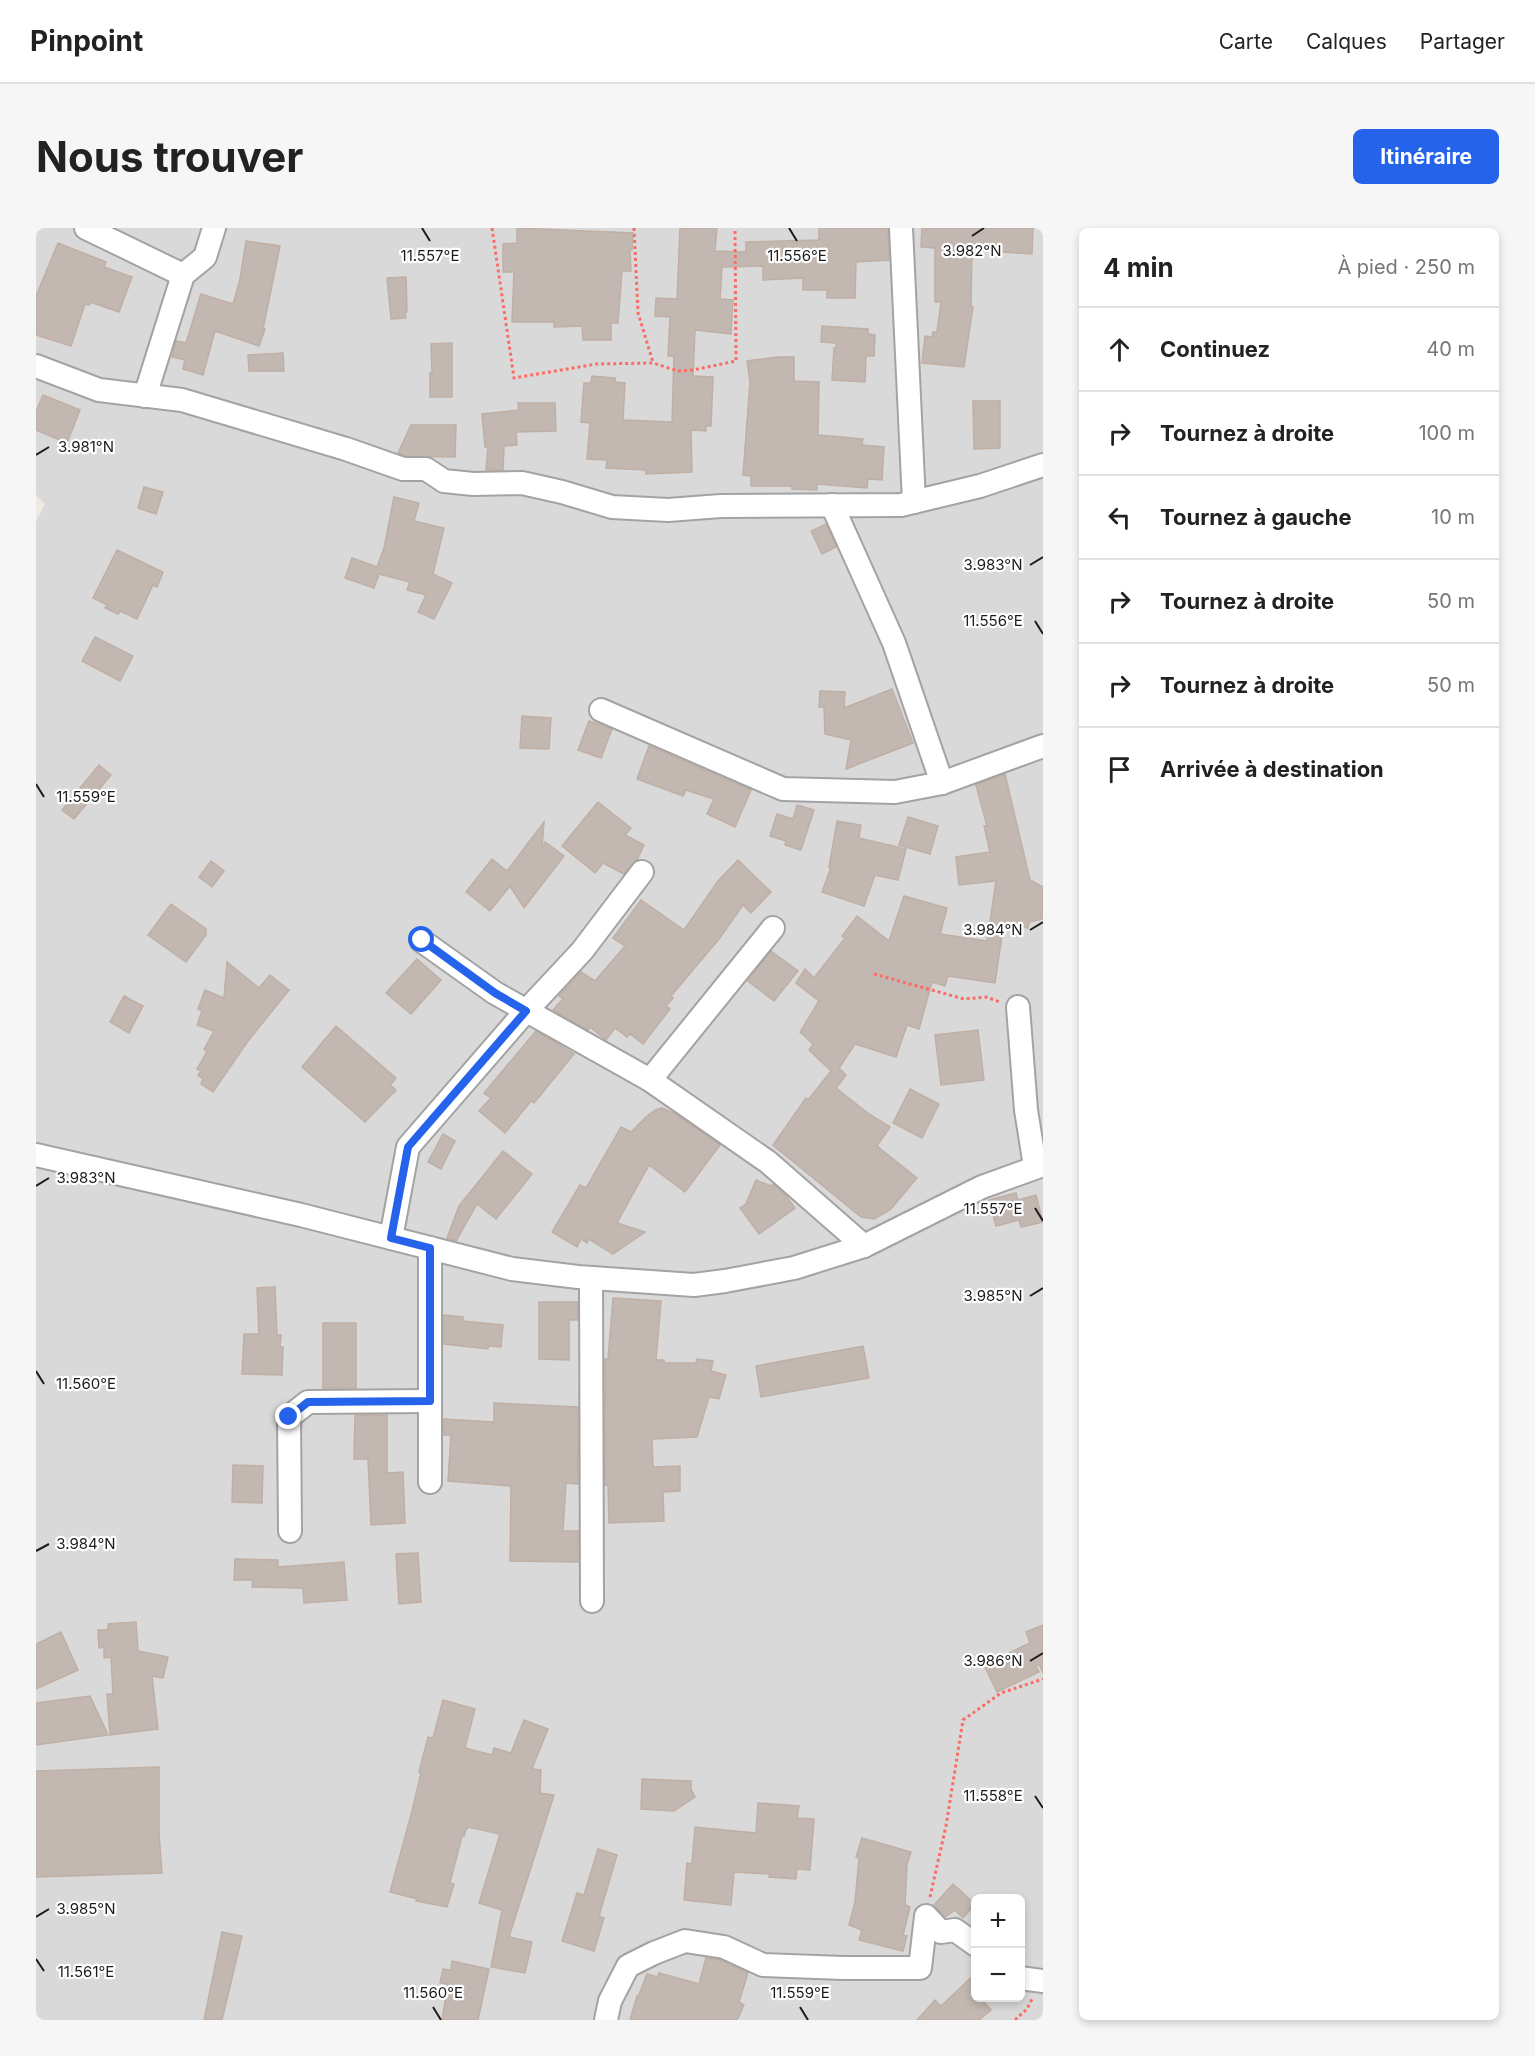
<!DOCTYPE html>
<html lang="fr">
<head>
<meta charset="utf-8">
<style>
  body { margin:0; font-family:Inter,sans-serif; background:#f6f6f6; color:#222 }
  .controls { position:absolute; right:18px; bottom:18px; display:grid; overflow:hidden; border-radius:9px; box-shadow:0 3px 9px #0003 }
  .controls button { width:54px; height:54px; display:grid; place-items:center; padding:0; border:0; border-bottom:2px solid #e0e0e0; background:#fff; color:#222; font:30px sans-serif }
  .stop { position:absolute; width:18px; height:18px; margin:-14px; border:4px solid #2563eb; border-radius:50%; background:#fff }
  .stop.end { background:#2563eb; border-color:#fff; box-shadow:0 2px 6px #0008 }
  .list { margin:0; padding:0; list-style:none }
  h2 { display:flex; justify-content:space-between; align-items:center; height:78px; margin:0; padding:0 24px; font-size:26px }
  h2 small { font-size:20px; font-weight:400; color:#767676 }
  .list li { display:grid; grid-template-columns:39px 1fr auto; gap:18px; align-items:center; box-sizing:border-box; height:84px; padding:0 24px; border-top:2px solid #e0e0e0 }
  .list b { display:block; font-size:22px; white-space:nowrap }
  .list em { font-size:20px; font-style:normal; color:#767676 }
  .icon { flex:none; width:33px; height:33px; fill:none; stroke:currentColor; stroke-width:2; stroke-linecap:round; stroke-linejoin:round }
  .map { position:relative; flex:none; width:1007px; height:1792px; overflow:hidden; border-radius:9px }
  header { display:flex; align-items:center; gap:36px; box-sizing:border-box; height:84px; padding:0 30px; background:#fff; border-bottom:2px solid #e0e0e0 }
  header strong { font-size:28px }
  nav { display:flex; gap:33px; margin-inline-start:auto; font-size:21px }
  .intro { display:flex; align-items:center; justify-content:space-between; box-sizing:border-box; height:144px; padding:0 36px }
  h1 { margin:0; font-size:42px }
  .button { padding:15px 27px; border-radius:9px; background:#2563eb; color:#fff; font-size:21px; font-weight:700 }
  main { display:flex; gap:36px; padding:0 36px }
  aside { flex:1; background:#fff; border-radius:9px; box-shadow:0 3px 9px #0003 }
  .map>svg:first-child { display:block }
  .residential { fill:#dad9d9; fill-rule:evenodd }
  .building { fill:#c2b8b1; stroke:#bfafa4; stroke-width:1.5 }
  .lines { fill:none; stroke-linecap:round; stroke-linejoin:round }
  .street-casing { stroke:#a3a3a3; stroke-width:26 }
  .path { stroke:#fa6d66; stroke-width:3; stroke-dasharray:3 3; stroke-linecap:butt }
  .street { stroke:#fff; stroke-width:22 }
  .route { stroke:#2563eb; stroke-width:8 }
  .ticks { fill:none; stroke:#1c1c1c; stroke-width:2 }
  .ticks-label { font-size:15px; text-anchor:middle; fill:#1c1c1c; stroke:#fff; stroke-width:4.5; stroke-linejoin:round; paint-order:stroke }
</style>
</head>
<body>
<header>
<strong>Pinpoint</strong>
<nav><a>Carte</a><a>Calques</a><a>Partager</a></nav>
</header>
<div class="intro"><h1>Nous trouver</h1><a class="button">Itinéraire</a></div>
<main>
<div class="map">
<svg width="1007" height="1792" viewBox="0 0 1007 1792">
  <rect width="100%" height="100%" fill="#eee9e2"/>
  <path class="residential" d="M0 0H1007V1792H0V293L9 276 0 267ZM940 1670H984V1770H940Z"/>
  <g class="building">
    <path d="M481 0 597 5 596 22H594L595 43H586L582 95H575V112H547L546 98 518 99V94H476L478 44H467V16L481 15Z"/>
    <path d="M644 0H681L679 23 710 24V14L783 12V0H852L853 32 820 34 819 70H791V62H767V50L727 52V38L686 39 684 71 697 72 695 106 659 102 657 148 677 149 675 198H670V203L655 202 656 244 610 246V242L570 240 571 232 551 231 554 195 545 194 548 155H555L556 148 579 150V154L589 155 587 192 636 194 638 128H632L634 89 619 88 620 70 641 71Z"/>
    <path d="M886 0H997L996 26 936 22 935 78 937 79 928 139 886 135 889 108 896 109 897 104H901L905 74H899V20L885 19Z"/>
    <path d="M210 13 244 18 227 101H229L223 118 179 103 167 147 147 141 149 132 136 129 140 113 150 115 165 66 197 76 204 51Z"/>
    <path d="M22 15 70 34 68 39 96 49 83 84 54 74 53 77 49 76 35 118 0 107V68Z"/>
    <path d="M370 49 371 84H369L370 90 355 91 351 50Z"/>
    <path d="M786 98 832 101V106L839 107 838 128H830L829 154 796 152 798 120H800V115L785 114Z"/>
    <path d="M416 115V169H394V145H396L395 116Z"/>
    <path d="M247 125 248 143H213L212 127Z"/>
    <path d="M742 129H758V153L783 154 782 207 827 211 826 217 848 219 846 252 832 251 831 260 781 256V262L756 261V258H715V248L707 247 714 154 711 133Z"/>
    <path d="M7 167 44 182 31 215 0 202V184Z"/>
    <path d="M937 173H964V220L938 221Z"/>
    <path d="M482 175H519L520 203 480 204 481 217 468 218 467 242H450L452 219H449L446 186 483 182Z"/>
    <path d="M375 197H420L419 229 369 228 362 225Z"/>
    <path d="M108 259 127 264 120 286 102 280Z"/>
    <path d="M358 269 383 275 378 293 408 300 397 346 416 355 398 391 382 384 390 367 371 362 374 354 343 346 338 360 309 350 316 330 341 339 348 320Z"/>
    <path d="M790 296 800 319 786 326 775 303Z"/>
    <path d="M81 322 127 344 121 359 117 357 101 391 84 383 82 386 69 380 71 377 57 370Z"/>
    <path d="M59 409 97 428 84 453 46 433Z"/>
    <path d="M856 461 877 515 810 541 815 512 789 506 788 479H783L784 463 809 464 808 480Z"/>
    <path d="M486 488 515 490 513 521 484 520Z"/>
    <path d="M553 493 576 501 565 530 542 522Z"/>
    <path d="M613 518 715 562 699 599 671 586 678 571 650 562 647 568 601 551Z"/>
    <path d="M63 537 75 547 38 591 26 582Z"/>
    <path d="M969 546 994 652 1007 659V691L993 694 992 700 968 694 959 755 912 748 909 758 896 754 883 801 871 797 860 829 819 816 803 840 810 847 800 860 833 886 854 899 841 918 881 950 854 982 838 991 825 989 737 917 770 870 772 872 795 843 773 822 777 816 764 804 783 773 760 755 769 741 778 750 809 710 806 708 821 688 853 713 868 668 911 680 904 706 951 713 960 653 923 657 920 629 954 624 948 598H951L940 557Z"/>
    <path d="M562 574 595 600 589 607 608 617 601 632 588 646 567 635 559 645 526 618Z"/>
    <path d="M761 577 778 582 765 622 749 617 750 613 734 608 741 586 757 591Z"/>
    <path d="M872 589 902 598 894 626 863 617Z"/>
    <path d="M801 593 825 597 823 610 870 621 862 652 839 647 828 678 786 664 795 639H793Z"/>
    <path d="M508 594 506 620 509 614 528 628 488 680 474 658 454 683 430 664 456 631 471 643Z"/>
    <path d="M702 632 735 664 715 685 707 677 683 711 635 768 637 770 630 778 634 781 607 816 594 806 591 809 579 800 570 812 554 799 552 802 517 782 527 771 523 768 545 744 559 753 589 718 577 710 605 672 648 702 682 653Z"/>
    <path d="M175 633 188 643 176 659 163 649Z"/>
    <path d="M135 676 170 701V707L150 734 112 707Z"/>
    <path d="M735 723 762 743 738 773 712 753Z"/>
    <path d="M381 731 405 752 375 786 350 765Z"/>
    <path d="M191 734 223 760 234 747 253 762 212 813 177 864 165 856 167 851 162 847 165 843 161 841 171 824 168 821 178 803 161 797 166 783 162 781 169 762 188 770Z"/>
    <path d="M88 768 107 778 93 805 74 794Z"/>
    <path d="M300 798 360 850 354 857 360 862 329 894 266 839Z"/>
    <path d="M942 802 948 852 905 857 899 807Z"/>
    <path d="M500 803 538 826 498 875 495 873 469 905 443 883 455 870 448 865Z"/>
    <path d="M874 861 903 876 886 910 857 895Z"/>
    <path d="M626 880 639 886 684 917 649 964 613 937 581 995 609 1004 577 1026 553 1011 551 1015 545 1011 541 1019 516 1004 544 957 550 960 585 899 595 904 611 888 619 882Z"/>
    <path d="M407 906 419 913 405 941 392 934Z"/>
    <path d="M467 923 496 946 460 991 441 976 420 1013 411 1010 423 978Z"/>
    <path d="M720 952 735 958 737 956 751 969 759 980 723 1006 704 980 710 976Z"/>
    <path d="M980 965 982 972 1000 967 1007 994 985 999 983 992 960 998 953 972Z"/>
    <path d="M239 1059 241 1107H245L244 1119H247L246 1147 206 1146 208 1106H223L221 1060Z"/>
    <path d="M577 1070 625 1073 620 1132H628V1135H660L661 1131 677 1133 675 1143 690 1147 683 1171 673 1169 661 1209 616 1211 617 1239 644 1238V1263L627 1264 628 1293 573 1295 572 1257H569V1131H572Z"/>
    <path d="M503 1074H542V1092H533V1132L503 1131Z"/>
    <path d="M408 1087 427 1089V1093L467 1097 465 1119 452 1118V1121L408 1116Z"/>
    <rect x="287" y="1095" width="33" height="65"/>
    <path d="M827 1118 833 1150 725 1169 720 1138Z"/>
    <path d="M458 1175 542 1179V1256L530 1255 527 1303H542V1334L474 1333 475 1258 412 1253 415 1207H408V1191L458 1194Z"/>
    <path d="M319 1187H351V1245L367 1244 369 1295 335 1297 332 1231H318Z"/>
    <path d="M197 1237 227 1238 226 1275 196 1274Z"/>
    <path d="M382 1325 385 1374 363 1376 360 1326Z"/>
    <path d="M199 1331 242 1332V1339L308 1334 311 1372 268 1375 267 1360 216 1359 217 1352H198Z"/>
    <path d="M100 1394 102 1423 132 1429 127 1450 116 1448 122 1501 74 1507 71 1466H77L75 1429 68 1430V1419L63 1420 62 1402H72V1396Z"/>
    <path d="M1007 1397V1445L1003 1436 1000 1438 1003 1444 961 1464 948 1437 994 1415 990 1404Z"/>
    <path d="M25 1404 42 1442 0 1461V1416Z"/>
    <path d="M54 1468 72 1507 0 1517V1475Z"/>
    <path d="M407 1472 439 1481 429 1520 456 1527 458 1520 475 1525 488 1492 512 1501 496 1541 505 1542 504 1565 518 1567 473 1709 496 1714 489 1745 455 1739 466 1682 443 1675 464 1606 432 1599 430 1602 428 1608H426L414 1655 418 1656 411 1679 380 1673 382 1671 354 1664 376 1583 385 1545 383 1544 392 1509 397 1510Z"/>
    <path d="M123 1539V1606L126 1645 0 1649V1543Z"/>
    <path d="M606 1551 655 1553V1561L659 1569 638 1583 605 1581Z"/>
    <path d="M722 1575 763 1578 761 1590 778 1591 774 1642 761 1641 760 1651 733 1649 734 1646 698 1644 695 1677 648 1672 651 1635 656 1636 659 1599 720 1605Z"/>
    <path d="M826 1610 875 1624 871 1636 869 1677 874 1679 867 1707 871 1708 867 1723 823 1712 826 1702 813 1697 819 1674 823 1630 820 1629Z"/>
    <path d="M562 1621 581 1627 563 1688 568 1690 558 1723 526 1713 541 1665 548 1667Z"/>
    <path d="M917 1656 939 1676 927 1690 919 1682 909 1689 898 1677Z"/>
    <path d="M186 1704 206 1708 186 1792H168Z"/>
    <path d="M670 1730 684 1732 712 1745 703 1774 708 1777 701 1792H594L601 1768 602 1769 611 1746 622 1749 623 1745 663 1756Z"/>
    <path d="M416 1733 453 1741 442 1792H406L412 1756 404 1755 407 1741 415 1742Z"/>
    <path d="M939 1746V1770H944L955 1782 943 1792H881L899 1772 905 1778Z"/>
  </g>
  <g class="lines">
    <g class="street-casing">
      <g id="street">
        <path d="M50 0 147 47"/>
        <path d="M865 0 878 274"/>
        <path d="M0 138 63 162 146 172 310 221 367 241H390L408 253 437 256 486 255 526 264 576 279 632 282 685 278 865 277 944 258 1007 237"/>
        <path d="M109 168 147 47 169 29 178 0"/>
        <path d="M796 277 858 415 906 555"/>
        <path d="M565 482 747 561 859 564 906 555 1007 518"/>
        <path d="M386 713 459 765 614 852 732 934 828 1018"/>
        <path d="M982 779 990 882 999 938"/>
        <path d="M614 852 737 700"/>
        <path d="M0 927 265 987 476 1041 542 1049 658 1057 689 1053 758 1040 828 1018 946 959 1007 937"/>
        <path d="M355 1010 372 919 490 783 546 723 606 644"/>
        <path d="M555 1050 556 1373"/>
        <path d="M394 1254V1020"/>
        <path d="M254 1303 253 1189 272 1174 394 1173"/>
        <path d="M984 1750 1007 1753"/>
        <path d="M570 1792 574 1773 592 1738 618 1725 649 1713 688 1719 727 1737 807 1740H884L890 1688 905 1704 919 1702 940 1717"/>
      </g>
    </g>
    <g class="path">
      <path d="M456 0 478 150 560 136 617 135 642 143 657 142 700 133 699 0"/>
      <path d="M598 0 602 85 617 134"/>
      <path d="M838 746 928 771 950 769 964 774"/>
      <path d="M894 1669 910 1598 927 1492 965 1465 1007 1451"/>
      <path d="M979 1792 991 1781 996 1771"/>
    </g>
    <use href="#street" class="street"/>
  </g>
  <g class="lines">
    <path class="route" d="M253 1189 272 1174 394 1173V1020L355 1010 372 919 490 783 459 765 386 712"/>
  </g>
  <path class="ticks" d="M386 0 394 13M753 0 761 13M936 8 948 0M0 227 13 219M994 337 1007 329M999 393 1007 406M0 556 8 569M994 702 1007 694M0 958 13 950M999 980 1007 993M994 1068 1007 1060M0 1143 8 1156M0 1323 13 1316M994 1433 1007 1425M999 1568 1007 1580M0 1689 13 1681M0 1731 8 1743M397 1779 405 1792M764 1779 772 1792"/>
  <g class="ticks-label">
    <text x="936" y="28">3.982°N</text>
    <text x="394" y="33">11.557°E</text>
    <text x="761" y="33">11.556°E</text>
    <text x="50" y="224">3.981°N</text>
    <text x="957" y="342">3.983°N</text>
    <text x="957" y="398">11.556°E</text>
    <text x="50" y="574">11.559°E</text>
    <text x="957" y="707">3.984°N</text>
    <text x="50" y="955">3.983°N</text>
    <text x="957" y="986">11.557°E</text>
    <text x="957" y="1073">3.985°N</text>
    <text x="50" y="1161">11.560°E</text>
    <text x="50" y="1321">3.984°N</text>
    <text x="957" y="1438">3.986°N</text>
    <text x="957" y="1573">11.558°E</text>
    <text x="50" y="1686">3.985°N</text>
    <text x="50" y="1749">11.561°E</text>
    <text x="397" y="1770">11.560°E</text>
    <text x="764" y="1770">11.559°E</text>
  </g>
</svg>
<div class="controls">
<button>+</button>
<button>−</button>
</div>
<div class="stop" style="left:386px;top:712px"></div>
<div class="stop end" style="left:253px;top:1189px"></div>
</div>
<aside>
<h2>4 min<small>À pied · 250 m</small></h2>
<ul class="list">
<li><svg class="icon" aria-label="ahead" viewBox="0 0 24 24"><path d="M12 20V5M6 11l6-6 6 6"/></svg><div><b>Continuez</b></div><em>40 m</em></li>
<li><svg class="icon" aria-label="right" viewBox="0 0 24 24"><path d="M7 20v-9h11M14 6l5 5-5 5"/></svg><div><b>Tournez à droite</b></div><em>100 m</em></li>
<li><svg class="icon" aria-label="left" viewBox="0 0 24 24"><path d="M17 20v-9H6M10 6l-5 5 5 5"/></svg><div><b>Tournez à gauche</b></div><em>10 m</em></li>
<li><svg class="icon" aria-label="right" viewBox="0 0 24 24"><path d="M7 20v-9h11M14 6l5 5-5 5"/></svg><div><b>Tournez à droite</b></div><em>50 m</em></li>
<li><svg class="icon" aria-label="right" viewBox="0 0 24 24"><path d="M7 20v-9h11M14 6l5 5-5 5"/></svg><div><b>Tournez à droite</b></div><em>50 m</em></li>
<li><svg class="icon" aria-label="arrive" viewBox="0 0 24 24"><path d="M6 21V4h12l-3 4 3 4H6"/></svg><div><b>Arrivée à destination</b></div></li>
</ul>
</aside>
</main>
</body>
</html>
